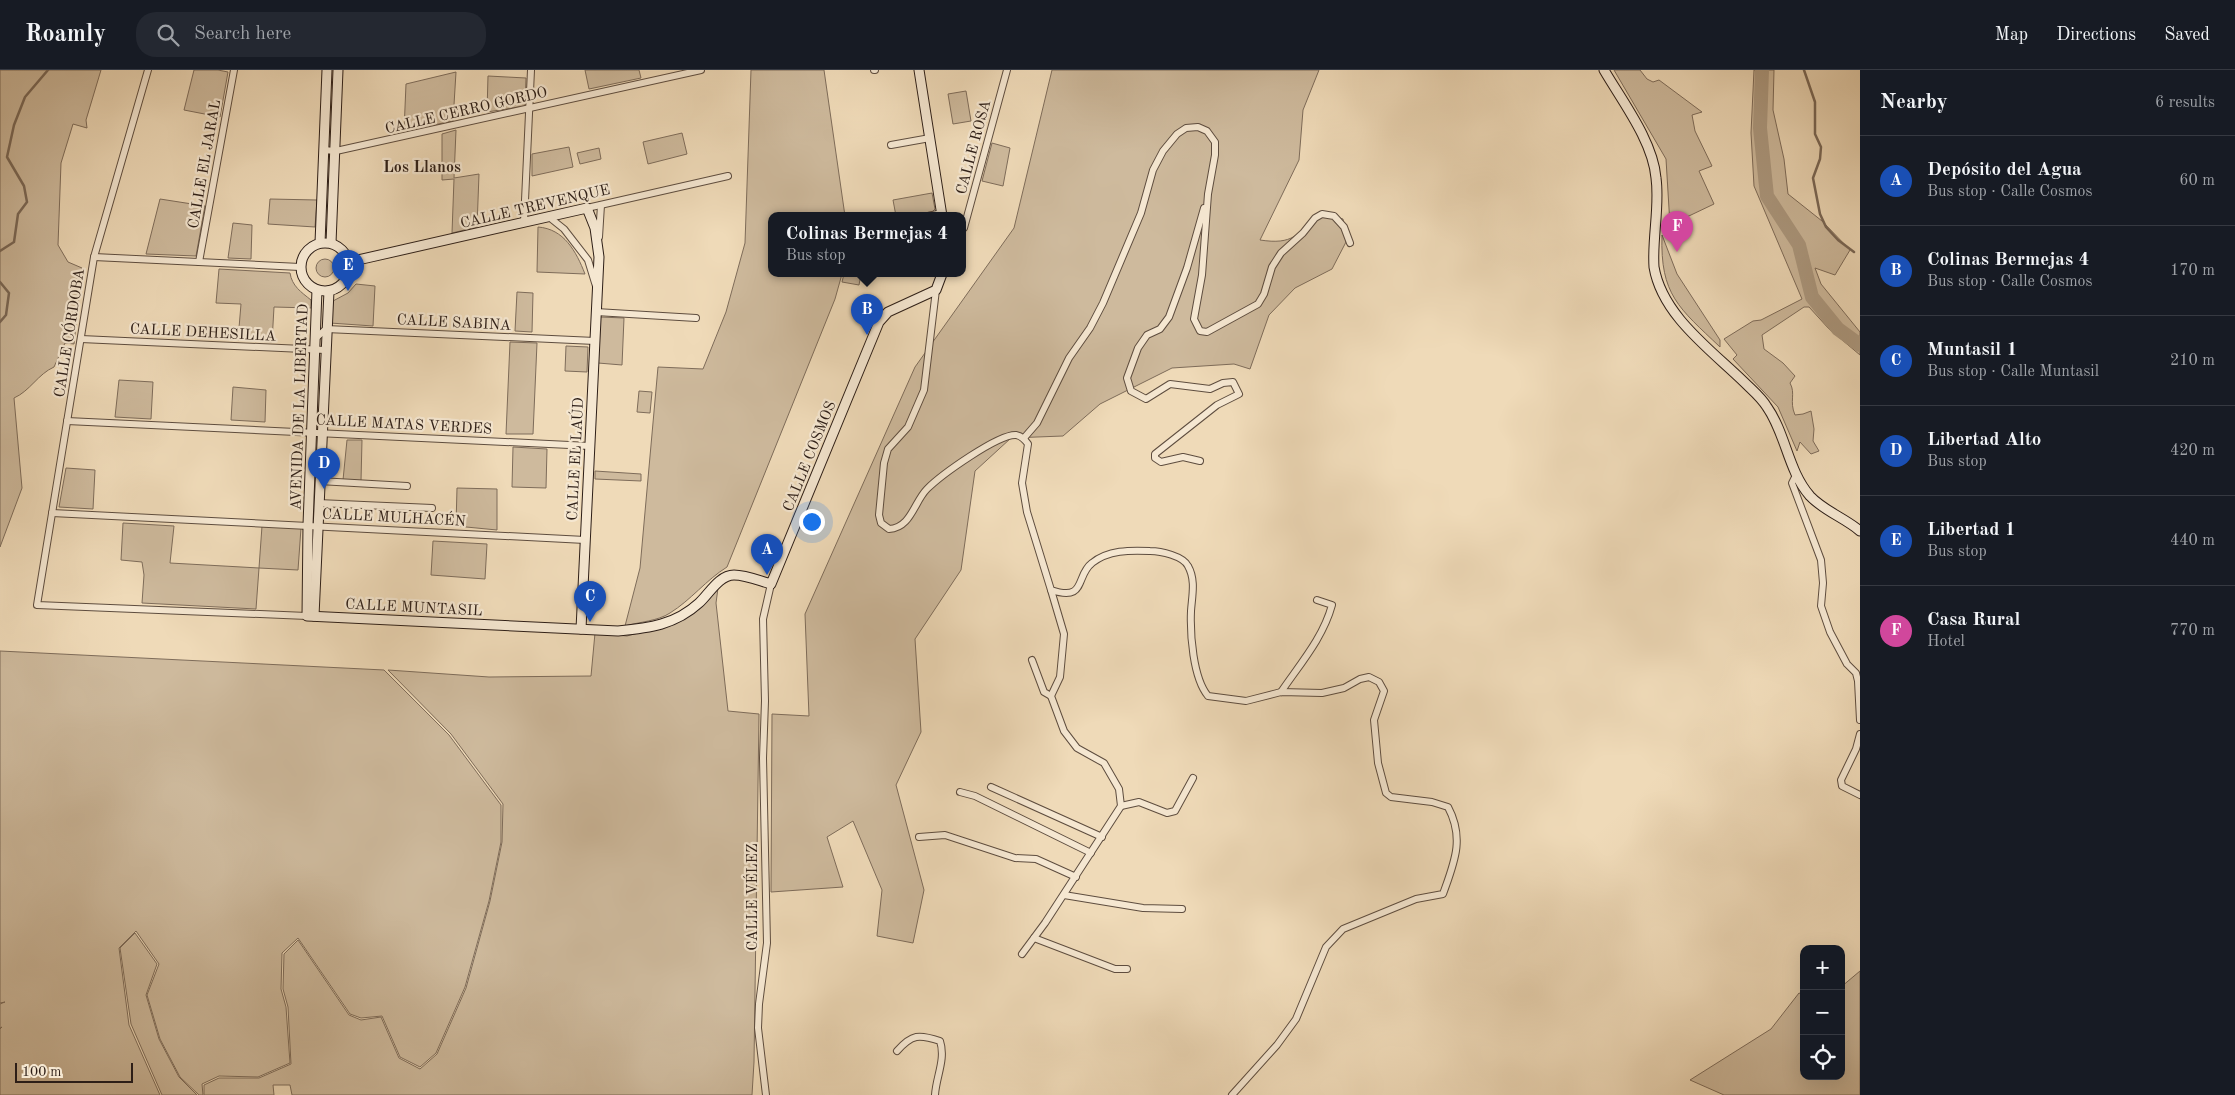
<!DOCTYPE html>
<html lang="en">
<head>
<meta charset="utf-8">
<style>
  body { margin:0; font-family:"Old Standard TT",serif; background:#242831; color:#f1f3f6 }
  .controls { position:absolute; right:15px; bottom:15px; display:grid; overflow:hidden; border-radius:10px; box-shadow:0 5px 20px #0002 }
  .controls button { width:45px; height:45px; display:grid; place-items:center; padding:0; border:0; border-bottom:1px solid #363941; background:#171b24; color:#f1f3f6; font:25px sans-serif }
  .scale { position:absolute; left:15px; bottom:12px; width:118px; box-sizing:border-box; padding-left:5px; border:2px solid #2d1e17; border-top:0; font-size:14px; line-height:18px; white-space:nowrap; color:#2d1e17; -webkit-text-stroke:4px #f5e7d1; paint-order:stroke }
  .you { position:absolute; left:811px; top:451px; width:18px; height:18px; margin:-12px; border:4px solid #fff; border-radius:50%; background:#1a73e8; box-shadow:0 0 0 8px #1a73e833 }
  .badge { display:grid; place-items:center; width:32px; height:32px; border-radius:50%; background:#d93025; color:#fff; font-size:16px; font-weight:700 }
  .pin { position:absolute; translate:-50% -41px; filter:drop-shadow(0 1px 2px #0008) }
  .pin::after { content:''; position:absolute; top:26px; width:18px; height:15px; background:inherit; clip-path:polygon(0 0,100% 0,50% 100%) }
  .popup { position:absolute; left:768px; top:142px; width:198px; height:65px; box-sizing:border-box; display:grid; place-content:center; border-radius:10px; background:#171b24; filter:drop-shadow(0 1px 4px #0005); font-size:16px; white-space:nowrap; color:#9ea1a6 }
  .popup b { font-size:19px; color:#f1f3f6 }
  .popup::after { content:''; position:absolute; left:50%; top:100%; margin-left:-10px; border:10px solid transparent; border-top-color:#171b24 }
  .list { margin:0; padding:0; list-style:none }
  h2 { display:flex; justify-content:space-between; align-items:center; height:65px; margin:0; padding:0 20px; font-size:21px }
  h2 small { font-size:16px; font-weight:400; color:#9ea1a6 }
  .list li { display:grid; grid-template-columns:32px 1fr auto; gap:15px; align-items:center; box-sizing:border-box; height:90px; padding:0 20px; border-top:1px solid #363941 }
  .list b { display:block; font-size:19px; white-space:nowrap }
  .list p { margin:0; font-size:16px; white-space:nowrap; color:#9ea1a6 }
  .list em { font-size:16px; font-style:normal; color:#9ea1a6 }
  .icon { flex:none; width:28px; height:28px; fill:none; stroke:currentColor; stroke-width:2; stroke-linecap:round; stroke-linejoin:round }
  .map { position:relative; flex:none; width:1860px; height:1025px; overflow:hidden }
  header { display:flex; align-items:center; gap:30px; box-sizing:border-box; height:70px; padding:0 25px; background:#171b24; border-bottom:1px solid #363941 }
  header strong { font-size:24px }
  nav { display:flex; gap:28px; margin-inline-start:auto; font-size:18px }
  .search { width:350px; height:45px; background:#242831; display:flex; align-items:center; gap:12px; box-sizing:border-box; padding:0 18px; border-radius:20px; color:#9ea1a6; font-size:19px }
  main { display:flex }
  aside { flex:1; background:#171b24 }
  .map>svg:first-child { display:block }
  .green { fill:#ceba9d; stroke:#7e6c5a }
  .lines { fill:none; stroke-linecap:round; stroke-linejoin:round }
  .stream { stroke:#7a6857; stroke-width:2.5 }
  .river { stroke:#ad9a81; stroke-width:14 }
  .street-casing { stroke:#5e4d3f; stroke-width:8 }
  .secondary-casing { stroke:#2d1e17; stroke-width:11 }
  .street { stroke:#f5e7d1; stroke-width:6 }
  .secondary { stroke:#f5e7d1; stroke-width:9 }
  .labels { text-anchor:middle; stroke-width:4.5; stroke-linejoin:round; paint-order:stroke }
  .street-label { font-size:15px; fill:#2d1e17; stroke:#f5e7d1 }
  .neighbourhood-label { font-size:16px; font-weight:bold; fill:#2d1e17; stroke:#f5e7d1 }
</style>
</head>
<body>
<header>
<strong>Roamly</strong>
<div class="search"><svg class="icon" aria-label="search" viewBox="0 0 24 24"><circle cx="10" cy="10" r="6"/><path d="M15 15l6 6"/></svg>Search here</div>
<nav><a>Map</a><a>Directions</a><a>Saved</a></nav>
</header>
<main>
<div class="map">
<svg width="1860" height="1025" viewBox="0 0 1860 1025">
  <rect width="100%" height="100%" fill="#efdab8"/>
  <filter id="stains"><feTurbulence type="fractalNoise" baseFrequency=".004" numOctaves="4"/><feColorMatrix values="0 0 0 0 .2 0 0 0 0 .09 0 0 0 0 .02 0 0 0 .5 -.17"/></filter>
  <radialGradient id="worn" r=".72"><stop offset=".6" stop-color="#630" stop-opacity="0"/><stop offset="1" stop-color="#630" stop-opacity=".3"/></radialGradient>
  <g class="green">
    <path d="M0 0H101L86 50 87 58 73 54 61 93 58 175 68 192 82 198 74 274 65 273 54 297C38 304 30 321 14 328L22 418 0 477Z"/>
    <path d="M194 0H218L228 2 220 47 184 40Z"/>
    <path d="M585 0H639L641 8 589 19Z"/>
    <path d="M751 0H824L845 146H772V204H842L835 229 727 497C706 510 691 530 670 543 658 551 639 552 625 556L640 498 658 297 703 299 726 242 745 173Z"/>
    <path d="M1052 0H1319L1303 40 1299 90 1260 170C1293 175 1298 165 1320 142L1343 149 1346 172 1332 199 1295 218 1269 245 1250 299 1234 294 1172 298 1100 334 1063 366 1011 368 975 401 961 500 915 569 921 662 896 715 924 820 913 873 877 866 882 820 853 751 827 767 843 817 771 822 772 644 809 646 805 544 915 297 1014 158Z"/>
    <path d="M1614 0H1640L1647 9 1653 12 1659 10 1702 42 1692 45 1695 61 1712 96 1699 101 1714 134 1670 155 1666 89Z"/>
    <path d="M1754 0H1774L1773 40 1784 89 1788 124 1822 151 1850 180 1835 205 1815 198 1821 214 1860 262V285L1829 259 1809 237H1804L1762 265 1764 279 1783 293 1795 306 1790 313C1796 324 1789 331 1795 345L1803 344 1811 341 1814 359 1813 371 1819 381 1811 384 1800 372 1797 381 1778 337 1733 289 1737 285 1724 269 1753 251 1761 250 1802 229 1754 116 1751 63Z"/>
    <path d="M456 2 453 51 404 61 406 14Z"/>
    <path d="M488 6 526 8 525 36 487 42Z"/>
    <path d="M966 21 971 51 953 54 948 24Z"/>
    <path d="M456 60 454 108 479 104 477 157 452 163 454 109 442 110V64Z"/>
    <path d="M682 63 687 84 648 94 643 72Z"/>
    <path d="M992 73 1010 78 1003 116 982 111Z"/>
    <path d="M569 77 573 97 532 106V84Z"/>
    <path d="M599 78 601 89 580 94 577 83Z"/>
    <path d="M932 123 935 139 932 142 896 146 893 130Z"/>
    <path d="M160 129 205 136 196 186 146 184Z"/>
    <path d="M270 129 317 130 315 157 268 154Z"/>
    <path d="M233 153 252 155 251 189 228 188Z"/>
    <path d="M538 157C564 159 576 181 585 204L537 202Z"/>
    <path d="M1662 165 1677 204 1720 270V277C1679 238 1660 225 1662 165Z"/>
    <circle cx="325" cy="198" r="9"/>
    <path d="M219 199 290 203C292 216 301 222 311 230V238L274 237 272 272 238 270 241 234 216 233Z"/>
    <path d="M844 204H861L859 215 842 212Z"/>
    <path d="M356 214 375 216 373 256 330 253 333 231 348 223Z"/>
    <path d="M517 222 533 223 532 262 515 261Z"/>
    <path d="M600 247 624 248 622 295 598 293Z"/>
    <path d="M510 272 537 273 533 364H506Z"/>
    <path d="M566 276 588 277 587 302 565 301Z"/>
    <path d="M119 310 153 312 151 349 115 347Z"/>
    <path d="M233 317 266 320 265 352 231 350Z"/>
    <path d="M639 321 652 322 650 343 637 342Z"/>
    <path d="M347 370H362L361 411 343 410Z"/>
    <path d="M513 377 547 379 546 418 512 417Z"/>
    <path d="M66 398 95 400 93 439 59 437Z"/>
    <path d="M595 401 641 404V411L595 409Z"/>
    <path d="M457 418 497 419V460L456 456Z"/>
    <path d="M123 453 174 456 170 493 259 498 262 456 301 458 298 500 259 498 256 539 142 533 144 505 142 492 121 490Z"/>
    <path d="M433 471 487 474 485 509 431 505Z"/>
    <path d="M718 518 716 533 728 641 759 644 754 992 752 1025H292L290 1015H273L274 1025H204V1015L219 1008H259L291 994 288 937 283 919 284 884 298 870 349 945 361 950 381 947 399 988 420 999 437 984 466 918 490 831 502 772 503 734 451 664 388 600 489 607 591 606 595 563 627 566 678 552 694 543Z"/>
    <path d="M0 581 384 600 449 665 501 735V772L489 831 465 917 436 983 420 997 400 987 382 946 361 948 350 944 298 868 282 883 281 919 286 937 290 993 258 1007 219 1006 202 1014 203 1025H199L180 1007 160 969 147 925 159 894 136 861 119 878 129 955 160 1025H0V959L2 957 0 958V934L5 932 0 933Z"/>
    <path d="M135 863 157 894 146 925 159 969 179 1007 197 1025H162L131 954 120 878Z"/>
    <path d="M1860 901V1025H1724L1690 1010 1771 959 1799 923 1804 925V1006H1841V917Z"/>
  </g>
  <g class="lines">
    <g class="stream">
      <path d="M1804 0 1815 32V64L1821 77 1820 89 1813 108 1820 144 1826 157 1838 170 1854 182"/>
      <path d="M0 181 14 172 18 144 27 132 24 116 7 87 14 55 25 27 48 0"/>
      <path d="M0 212 9 223 6 245 0 252"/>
    </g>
    <path class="river" d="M1762 0 1760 58 1767 126 1799 175 1812 227 1838 259 1860 275"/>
    <g class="street-casing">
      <g id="street">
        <path d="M148 0 94 187 37 535 307 546"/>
        <path d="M874 0H875"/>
        <path d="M891 75 930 68"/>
        <path d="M323 80 336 81 701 0"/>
        <path d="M587 138 728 106"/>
        <path d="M928 146 942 143"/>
        <path d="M549 147 564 159 588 190 596 216"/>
        <path d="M524 152 531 0"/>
        <path d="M962 160 964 158 1007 0"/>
        <path d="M599 167 601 135"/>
        <path d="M94 187 300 197"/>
        <path d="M199 192 234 0"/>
        <path d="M936 220 924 320 908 357 888 379 884 393 879 445 881 453 889 459C911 458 914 432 927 419 941 405 998 364 1016 365 1022 366 1025 370 1028 374L1022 413 1027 442 1051 520C1087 532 1075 506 1092 493 1108 480 1130 480 1150 481 1161 481 1183 486 1188 496 1196 510 1192 526 1191 541 1190 564 1193 608 1208 626L1246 631 1281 622 1322 623 1344 618 1360 609 1369 607 1379 612 1384 621 1374 650 1378 693 1386 723 1391 727 1432 732 1448 737C1465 769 1454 793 1443 824L1416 829 1343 859 1326 877 1296 949 1277 975 1232 1025"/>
        <path d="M596 242 696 248"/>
        <path d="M316 268 326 259 595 271"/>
        <path d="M81 269 325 280"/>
        <path d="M67 351 590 376"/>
        <path d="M1024 368 1037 353 1069 288 1090 258 1103 233 1141 143 1153 100 1163 81 1177 64 1186 58 1198 57 1207 61 1215 72V85L1208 124 1202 205 1194 249 1200 261 1207 262 1258 234 1264 224 1272 197 1281 183 1303 163 1315 148 1322 144 1334 146 1344 157 1350 173"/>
        <path d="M1200 391 1183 387 1161 392 1155 388V384L1217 335 1239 324 1233 312 1223 313 1210 319 1170 314 1146 329 1131 321 1127 308 1138 278 1147 265 1160 259 1169 247 1187 198 1204 138"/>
        <path d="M1796 405 1792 413 1821 490 1823 513 1821 536 1830 562 1847 594 1856 603 1858 611 1860 650"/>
        <path d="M319 411 407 416"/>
        <path d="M318 433 432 438"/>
        <path d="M52 443 585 470"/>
        <path d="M1032 590 1044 622 1051 626"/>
        <path d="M1281 622C1300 594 1323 568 1332 535L1317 530"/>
        <path d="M1860 664 1856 679 1841 710 1842 716 1860 725"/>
        <path d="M991 717 1102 767"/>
        <path d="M960 722 975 726 1091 783"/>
        <path d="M1121 736 1139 732 1167 743 1175 741 1193 708"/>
        <path d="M919 767 945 765 1015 788 1036 789 1076 807"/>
        <path d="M1064 825 1143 838 1182 839"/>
        <path d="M1034 868 1115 899H1127"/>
        <path d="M1022 884 1045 853 1121 736 1119 719 1104 693 1077 678 1064 661 1051 626 1060 607 1064 564 1051 520"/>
        <path d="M897 981C912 964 919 964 940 971 946 989 936 1007 935 1025"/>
        <path d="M766 1025 758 958 759 934 767 873 763 688 765 631 763 549 771 514"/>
      </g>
    </g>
    <g class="secondary-casing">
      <g id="secondary">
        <path d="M919 0 942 146"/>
        <path d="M1604 0C1622 31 1653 71 1656 108 1660 137 1652 167 1654 197 1662 245 1710 279 1744 312 1752 320 1761 327 1767 337 1786 364 1788 401 1810 426 1824 441 1845 448 1860 461"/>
        <circle cx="325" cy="197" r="24"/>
        <path d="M320 173 327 0"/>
        <path d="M331 173 338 0"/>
        <path d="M349 192 587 138 595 158 599 187 581 559"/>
        <path d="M317 220 308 455 307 546 618 561C649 558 675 555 699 533 709 524 719 505 734 505 746 505 760 511 771 514L879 252 888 242 936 220 942 204"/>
        <path d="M314 546 329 221"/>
      </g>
    </g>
    <use href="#street" class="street"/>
    <use href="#secondary" class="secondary"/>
  </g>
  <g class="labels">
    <g class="street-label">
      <text transform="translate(466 40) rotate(-13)" y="5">CALLE CERRO GORDO</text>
      <text transform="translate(973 77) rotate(-75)" y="5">CALLE ROSA</text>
      <text transform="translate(204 94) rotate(-80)" y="5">CALLE EL JARAL</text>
      <text transform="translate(535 136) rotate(-13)" y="5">CALLE TREVENQUE</text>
      <text transform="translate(454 252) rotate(3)" y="5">CALLE SABINA</text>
      <text transform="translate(203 262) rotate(3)" y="5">CALLE DEHESILLA</text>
      <text transform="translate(69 263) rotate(-81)" y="5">CALLE CÓRDOBA</text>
      <text transform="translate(299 337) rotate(-88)" y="5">AVENIDA DE LA LIBERTAD</text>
      <text transform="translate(404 354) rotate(3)" y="5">CALLE MATAS VERDES</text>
      <text transform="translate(809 386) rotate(-68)" y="5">CALLE COSMOS</text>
      <text transform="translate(575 389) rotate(-87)" y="5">CALLE EL LAÚD</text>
      <text transform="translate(394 447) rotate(3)" y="5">CALLE MULHACÉN</text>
      <text transform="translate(414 537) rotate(3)" y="5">CALLE MUNTASIL</text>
      <text transform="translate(752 827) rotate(-90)" y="5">CALLE VÉLEZ</text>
    </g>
    <g class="neighbourhood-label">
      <text x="422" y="102">Los Llanos</text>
    </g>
  </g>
  <rect width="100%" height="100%" filter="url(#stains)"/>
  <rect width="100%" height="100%" fill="url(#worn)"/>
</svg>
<div class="controls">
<button>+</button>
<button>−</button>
<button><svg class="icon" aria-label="locate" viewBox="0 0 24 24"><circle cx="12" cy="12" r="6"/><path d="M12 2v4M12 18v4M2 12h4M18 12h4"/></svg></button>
</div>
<div class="scale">100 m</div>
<div class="you"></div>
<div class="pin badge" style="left:767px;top:505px;background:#1a4fb4">A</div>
<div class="pin badge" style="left:867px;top:265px;background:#1a4fb4">B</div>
<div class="popup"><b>Colinas Bermejas 4</b>Bus stop</div>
<div class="pin badge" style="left:590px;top:552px;background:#1a4fb4">C</div>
<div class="pin badge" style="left:324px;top:419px;background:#1a4fb4">D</div>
<div class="pin badge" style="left:348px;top:221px;background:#1a4fb4">E</div>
<div class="pin badge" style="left:1677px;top:182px;background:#d1479c">F</div>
</div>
<aside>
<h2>Nearby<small>6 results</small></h2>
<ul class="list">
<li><span class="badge" style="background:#1a4fb4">A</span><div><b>Depósito del Agua</b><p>Bus stop · Calle Cosmos</p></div><em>60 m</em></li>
<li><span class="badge" style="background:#1a4fb4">B</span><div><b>Colinas Bermejas 4</b><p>Bus stop · Calle Cosmos</p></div><em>170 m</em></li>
<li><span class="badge" style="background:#1a4fb4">C</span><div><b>Muntasil 1</b><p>Bus stop · Calle Muntasil</p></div><em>210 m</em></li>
<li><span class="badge" style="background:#1a4fb4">D</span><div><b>Libertad Alto</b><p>Bus stop</p></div><em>420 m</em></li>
<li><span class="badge" style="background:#1a4fb4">E</span><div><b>Libertad 1</b><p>Bus stop</p></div><em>440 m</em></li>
<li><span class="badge" style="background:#d1479c">F</span><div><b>Casa Rural</b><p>Hotel</p></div><em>770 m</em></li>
</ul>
</aside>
</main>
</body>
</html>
